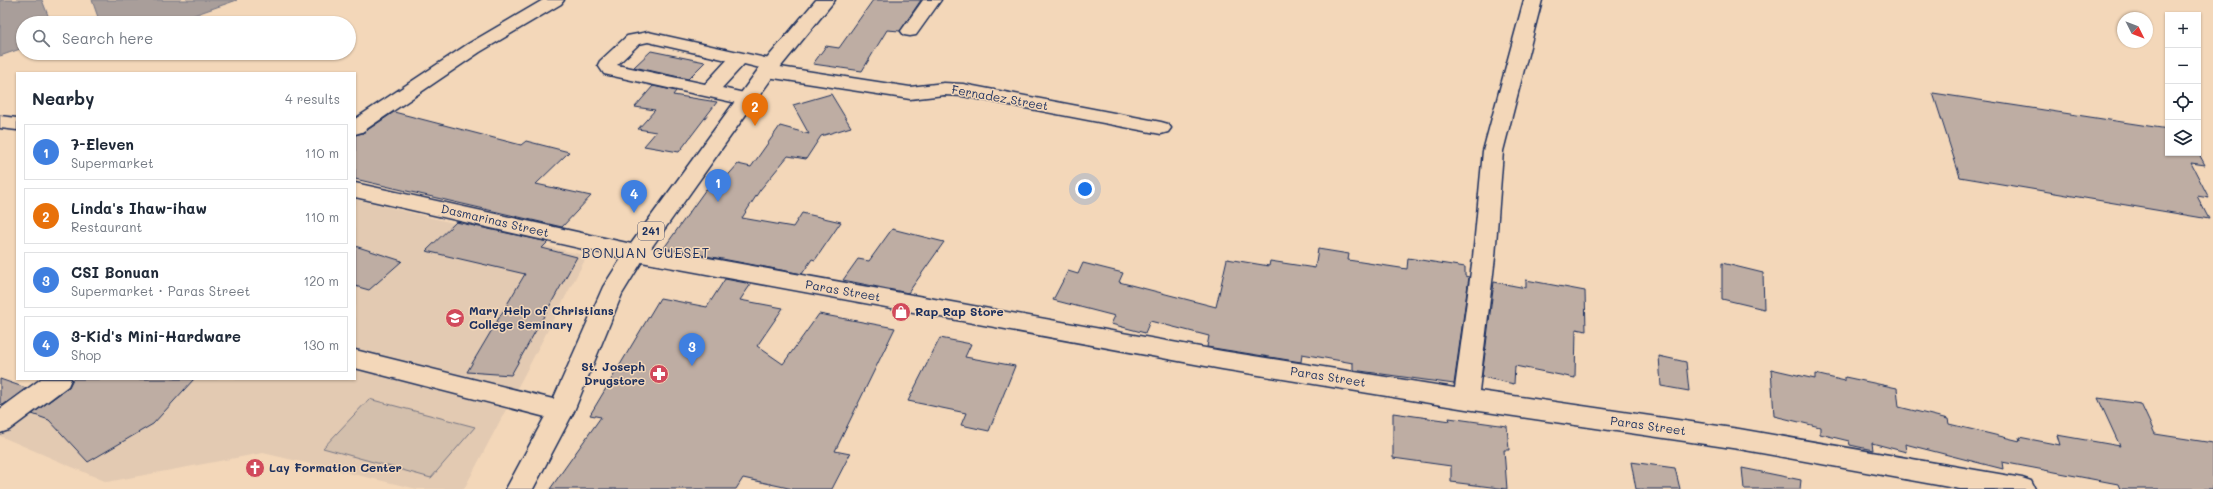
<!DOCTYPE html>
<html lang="en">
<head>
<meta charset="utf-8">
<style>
  body { margin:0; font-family:Mali,sans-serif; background:#f2f2f3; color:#1f2937 }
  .controls { position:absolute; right:12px; top:12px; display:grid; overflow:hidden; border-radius:0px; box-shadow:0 1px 3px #0004 }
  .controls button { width:36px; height:36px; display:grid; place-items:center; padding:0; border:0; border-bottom:1px solid #e0e1e3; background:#fff; color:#1f2937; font:20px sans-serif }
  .compass { position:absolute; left:2117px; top:12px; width:36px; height:36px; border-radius:50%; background:#fff; box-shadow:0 1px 3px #0004; rotate:132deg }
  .you { position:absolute; left:1085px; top:189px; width:14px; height:14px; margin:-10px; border:3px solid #fff; border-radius:50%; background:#1a73e8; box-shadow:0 0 0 6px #1a73e833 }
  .badge { display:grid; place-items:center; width:26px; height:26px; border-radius:50%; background:#d1495b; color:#fff; font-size:13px; font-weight:700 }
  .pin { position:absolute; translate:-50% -33px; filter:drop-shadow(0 1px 2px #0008) }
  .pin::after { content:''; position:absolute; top:21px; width:14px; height:12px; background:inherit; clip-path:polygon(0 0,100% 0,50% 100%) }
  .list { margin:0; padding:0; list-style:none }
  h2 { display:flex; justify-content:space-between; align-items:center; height:52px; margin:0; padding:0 16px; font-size:17px }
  h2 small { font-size:13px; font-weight:400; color:#747a83 }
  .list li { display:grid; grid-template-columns:26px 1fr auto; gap:12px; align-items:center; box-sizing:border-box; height:56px; margin:0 8px 8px; padding:0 8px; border:1px solid #e0e1e3; border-radius:0px }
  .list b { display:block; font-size:15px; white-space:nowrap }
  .list p { margin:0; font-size:13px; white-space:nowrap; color:#747a83 }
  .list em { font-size:13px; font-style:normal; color:#747a83 }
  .icon { flex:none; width:22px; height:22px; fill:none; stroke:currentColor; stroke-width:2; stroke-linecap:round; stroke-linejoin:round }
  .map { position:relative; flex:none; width:2213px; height:489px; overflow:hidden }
  .search { position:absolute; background:#fff; box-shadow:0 1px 3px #0004; left:16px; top:16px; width:340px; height:44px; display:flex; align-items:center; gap:10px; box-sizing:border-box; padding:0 14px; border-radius:22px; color:#747a83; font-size:15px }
  .panel { position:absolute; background:#fff; box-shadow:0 1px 3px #0004; left:16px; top:72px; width:340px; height:308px; border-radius:0px }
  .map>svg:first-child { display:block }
  .built { fill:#e3cab2 }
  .green { fill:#d3bfac; stroke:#777785 }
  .water { fill:#a99e9a; stroke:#707282 }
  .building { fill:#beada3; stroke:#1b2f5e }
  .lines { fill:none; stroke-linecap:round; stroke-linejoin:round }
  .minor-casing { stroke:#1b2f5e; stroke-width:3 }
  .major-casing { stroke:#1b2f5e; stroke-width:3 }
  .minor { fill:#f3d7b9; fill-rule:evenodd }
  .major { fill:#f3d7b9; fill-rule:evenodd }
  .labels { text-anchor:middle; stroke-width:3; stroke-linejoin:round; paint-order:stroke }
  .shield { fill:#f3d7b9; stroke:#5c6179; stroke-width:1 }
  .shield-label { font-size:11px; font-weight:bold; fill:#1b2f5e }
  .street-label { font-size:12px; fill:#1b2f5e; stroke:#f3d7b9 }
  .poi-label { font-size:12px; font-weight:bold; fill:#1b2f5e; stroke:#f3d7b9; text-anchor:start }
  .quarter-label { font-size:14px; letter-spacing:1px; fill:#1b2f5e; stroke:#f3d7b9 }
</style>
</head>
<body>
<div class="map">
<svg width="2213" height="489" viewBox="0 0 2213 489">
  <rect width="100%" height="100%" fill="#f3d7b9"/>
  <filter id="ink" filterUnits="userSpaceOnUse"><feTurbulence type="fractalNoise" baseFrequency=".025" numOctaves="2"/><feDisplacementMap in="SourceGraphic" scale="8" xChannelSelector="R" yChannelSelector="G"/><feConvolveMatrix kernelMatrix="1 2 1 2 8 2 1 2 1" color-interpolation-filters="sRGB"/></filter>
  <g filter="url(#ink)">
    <path class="built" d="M355 199 587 256 464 489H417L263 453 107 482 0 436V433L70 379H355Z"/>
    <path class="green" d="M369 399 475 427 431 478 323 448Z"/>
    <g class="water">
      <path d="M0 0H42L51 23H23V48L0 56Z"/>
      <path d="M92 0H237L171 23H100Z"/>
    </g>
    <g class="building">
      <path d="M873 0H921L900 31 887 30 862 71 813 64 826 46 839 48Z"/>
      <path d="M651 51 705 62 688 79 634 67Z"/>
      <path d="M653 86 676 91 673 95 717 102 679 152 644 146 656 132 638 129 655 110 635 107Z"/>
      <path d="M1933 93 2168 129V153L2198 152 2205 165 2191 163 2209 198 2197 196 2209 219 1960 177Z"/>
      <path d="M831 94 851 127 821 136 806 159 788 156 760 190 742 218 793 227 802 213 841 222 815 260 812 259 802 274 664 248 706 189 715 190 738 164 751 167 780 126 809 134 793 105Z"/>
      <path d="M394 112 521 145 526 141 569 152 536 184 591 196 562 227 355 179V135L363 133Z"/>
      <path d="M456 222 548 242 542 248 577 257 511 375 467 372 525 274 426 251Z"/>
      <path d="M892 229 944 242 908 293 843 280 858 259 869 261Z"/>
      <path d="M355 246 402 261 369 290 355 286Z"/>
      <path d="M1318 249 1349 254 1348 260 1407 269 1408 258 1465 267V276L1469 277 1454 384 1353 370V363L1302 354 1301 362 1207 347 1209 336 1150 321 1145 333 1111 324 1115 316 1053 300 1068 271 1078 274 1083 263 1123 273 1119 282 1216 307 1227 259 1269 266 1270 261 1315 268Z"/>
      <path d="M1722 263 1763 273 1764 309 1722 299Z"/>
      <path d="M725 279 751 284 740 300 783 308 757 346 783 364 819 314 895 328 835 451 850 454 832 489H793L743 478 736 489H550L601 417 590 415 660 298 707 307Z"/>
      <path d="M1526 280 1585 291 1586 331 1576 329 1575 378 1515 366 1514 384 1482 377 1494 282 1526 288Z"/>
      <path d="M940 338 971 344 965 357 1015 366 989 431 961 425 966 413 908 401Z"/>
      <path d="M1659 356 1686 362 1689 391 1661 386Z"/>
      <path d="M1771 369 1815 379V374L1845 381V377L1897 388 1899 407 1948 419 1949 424 2020 441 2019 437 2060 445 2057 435 2120 446 2098 398 2141 404 2155 434 2213 443V489H2120L2118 484 2002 462 2003 469 1905 444 1906 452 1872 443 1873 450 1850 445 1849 441 1820 434V427L1774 416Z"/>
      <path d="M0 379 26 388 3 405 0 404Z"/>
      <path d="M73 379H194L153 424 88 462 49 420 32 414 69 387Z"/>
      <path d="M1393 413 1450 421 1449 418 1507 426 1509 450H1504L1507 489 1451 482V466L1393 458Z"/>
      <path d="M1631 462 1675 468 1680 489H1636Z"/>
      <path d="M1742 468 1801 480 1800 489H1744Z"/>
    </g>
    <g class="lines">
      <g class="minor-casing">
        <g id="minor">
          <path d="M543 0H564L561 4 480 52 362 132 355 134V119L468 44Z"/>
          <path d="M923 0H941L916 35 910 36 904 35 901 31Z"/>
          <path d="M1524 0H1542L1503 151 1495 257 1479 391 1739 429 2022 478 2031 481 2035 489H1960L1739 449 1466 409 1222 369 636 261 355 197V183L636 245 1222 351 1455 388 1473 257 1483 151Z"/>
          <path d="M648 32 779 61 781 65 780 67 910 87 944 83 963 84 1161 122 1168 124 1171 128 1168 132 1161 134 963 96 944 95 910 99 767 77 760 75 758 71 760 68 744 64 722 88 753 95 756 99 753 103 746 105 604 74 598 65 600 61 627 36ZM648 42 727 60 705 84 617 65 639 44Z"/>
          <path d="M0 116 17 118V130L0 128Z"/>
          <path d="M355 350 561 401 570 404 574 411 570 418 561 421 355 368Z"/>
          <path d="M41 379H71L68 386 9 430 0 433V409Z"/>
        </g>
      </g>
      <g class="major-casing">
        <path id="major" d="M816 0H835L774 75 644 258 622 294 574 411 533 489H506L549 409 603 287 628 248 760 67Z"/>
      </g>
      <use href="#minor" class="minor"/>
      <use href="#major" class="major"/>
    </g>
  </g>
  <defs>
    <g id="shop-disc" transform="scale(1)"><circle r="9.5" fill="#d1495b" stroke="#f3d7b9"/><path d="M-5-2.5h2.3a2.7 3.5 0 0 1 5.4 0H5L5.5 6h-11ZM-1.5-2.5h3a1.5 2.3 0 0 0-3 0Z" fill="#fff"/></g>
    <g id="university-disc" transform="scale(1)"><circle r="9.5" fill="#d1495b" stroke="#f3d7b9"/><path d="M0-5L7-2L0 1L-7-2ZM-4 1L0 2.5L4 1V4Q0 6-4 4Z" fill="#fff"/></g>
    <g id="pharmacy-disc" transform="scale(1)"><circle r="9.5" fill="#d1495b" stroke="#f3d7b9"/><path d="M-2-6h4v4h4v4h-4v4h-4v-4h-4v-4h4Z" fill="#fff"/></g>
    <g id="church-disc" transform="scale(1)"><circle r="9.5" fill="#d1495b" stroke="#f3d7b9"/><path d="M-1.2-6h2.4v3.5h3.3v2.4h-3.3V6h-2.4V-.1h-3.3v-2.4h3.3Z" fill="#fff"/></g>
  </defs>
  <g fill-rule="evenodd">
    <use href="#shop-disc" x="901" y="312"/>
    <use href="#university-disc" x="455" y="318"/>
    <use href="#pharmacy-disc" x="659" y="374"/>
    <use href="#church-disc" x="255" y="468"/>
  </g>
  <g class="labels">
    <rect class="shield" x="638" y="222" width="26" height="18" rx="3"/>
    <g class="shield-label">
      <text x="651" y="235">241</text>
    </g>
    <g class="street-label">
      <text transform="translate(1000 98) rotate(10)" y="4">Fernadez Street</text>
      <text transform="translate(495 221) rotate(13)" y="4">Dasmarinas Street</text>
      <text transform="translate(843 291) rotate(10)" y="4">Paras Street</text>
      <text transform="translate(1328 377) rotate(9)" y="4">Paras Street</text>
      <text transform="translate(1648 426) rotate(8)" y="4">Paras Street</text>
    </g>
    <g class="poi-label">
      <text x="469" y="315">Mary Help of Christians<tspan x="469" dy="14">College Seminary</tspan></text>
      <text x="915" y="316">Rap Rap Store</text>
      <text x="645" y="371" text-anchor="end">St. Joseph<tspan x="645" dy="14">Drugstore</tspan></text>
      <text x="269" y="472">Lay Formation Center</text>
    </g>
    <g class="quarter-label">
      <text x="646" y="258">BONUAN GUESET</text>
    </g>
  </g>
</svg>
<div class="controls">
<button>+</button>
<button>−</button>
<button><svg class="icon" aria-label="locate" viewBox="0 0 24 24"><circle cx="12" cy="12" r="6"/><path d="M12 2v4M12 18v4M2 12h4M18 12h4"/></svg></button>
<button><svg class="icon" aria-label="layers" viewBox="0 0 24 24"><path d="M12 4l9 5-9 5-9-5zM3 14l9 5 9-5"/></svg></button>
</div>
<svg class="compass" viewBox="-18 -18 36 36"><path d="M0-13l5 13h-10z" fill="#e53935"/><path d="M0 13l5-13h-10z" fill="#747a83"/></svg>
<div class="you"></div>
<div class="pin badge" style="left:718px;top:202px;background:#3f7fe0">1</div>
<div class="pin badge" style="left:755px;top:126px;background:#e8710a">2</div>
<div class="pin badge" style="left:692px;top:366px;background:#3f7fe0">3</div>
<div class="pin badge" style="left:634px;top:213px;background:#3f7fe0">4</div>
<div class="search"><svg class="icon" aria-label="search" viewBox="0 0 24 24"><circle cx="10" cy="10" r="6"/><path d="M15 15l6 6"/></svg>Search here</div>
<section class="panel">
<h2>Nearby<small>4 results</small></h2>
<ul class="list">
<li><span class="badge" style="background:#3f7fe0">1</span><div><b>7-Eleven</b><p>Supermarket</p></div><em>110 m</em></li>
<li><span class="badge" style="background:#e8710a">2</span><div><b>Linda's Ihaw-ihaw</b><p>Restaurant</p></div><em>110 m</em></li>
<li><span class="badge" style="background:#3f7fe0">3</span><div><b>CSI Bonuan</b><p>Supermarket · Paras Street</p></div><em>120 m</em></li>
<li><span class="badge" style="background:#3f7fe0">4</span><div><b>3-Kid's Mini-Hardware</b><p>Shop</p></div><em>130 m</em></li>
</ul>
</section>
</div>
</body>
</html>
